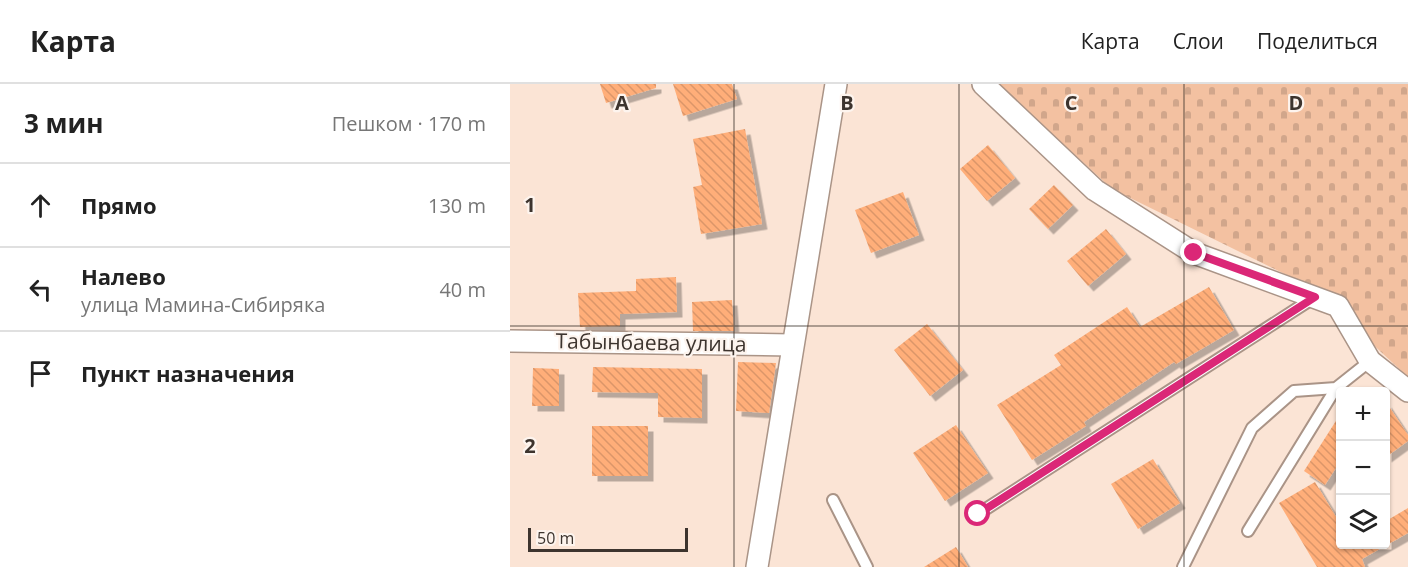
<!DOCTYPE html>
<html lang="ru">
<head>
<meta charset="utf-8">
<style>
  body { margin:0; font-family:"Open Sans",sans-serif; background:#f6f6f6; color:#222 }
  .controls { position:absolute; right:18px; bottom:18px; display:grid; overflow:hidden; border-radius:6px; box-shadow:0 2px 4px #0004 }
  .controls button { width:54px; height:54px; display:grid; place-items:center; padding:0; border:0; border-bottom:2px solid #e0e0e0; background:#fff; color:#222; font:30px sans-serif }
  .scale { position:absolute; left:18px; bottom:15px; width:160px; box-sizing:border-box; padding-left:6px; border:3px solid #3d342e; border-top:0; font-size:16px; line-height:21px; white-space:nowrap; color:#3d342e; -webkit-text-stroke:4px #fdf4ee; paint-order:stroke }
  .stop { position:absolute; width:18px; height:18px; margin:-14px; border:4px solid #db2777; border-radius:50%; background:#fff }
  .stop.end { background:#db2777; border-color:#fff; box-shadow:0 2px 6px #0008 }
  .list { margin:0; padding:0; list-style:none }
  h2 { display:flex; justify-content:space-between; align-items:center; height:78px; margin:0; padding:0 24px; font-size:26px }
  h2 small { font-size:20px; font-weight:400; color:#767676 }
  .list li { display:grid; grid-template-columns:39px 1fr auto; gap:18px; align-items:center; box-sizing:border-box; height:84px; padding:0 24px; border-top:2px solid #e0e0e0 }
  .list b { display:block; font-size:22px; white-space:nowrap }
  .list p { margin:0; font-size:20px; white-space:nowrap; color:#767676 }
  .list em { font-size:20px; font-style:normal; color:#767676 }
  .icon { flex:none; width:33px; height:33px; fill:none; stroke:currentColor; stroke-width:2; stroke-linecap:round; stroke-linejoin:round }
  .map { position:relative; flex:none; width:898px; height:483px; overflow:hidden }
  header { display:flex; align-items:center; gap:36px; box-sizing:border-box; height:84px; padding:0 30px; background:#fff; border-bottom:2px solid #e0e0e0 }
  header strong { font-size:28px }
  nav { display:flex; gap:33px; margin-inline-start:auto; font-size:21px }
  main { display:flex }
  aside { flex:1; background:#fff }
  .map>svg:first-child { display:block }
  .cemetery { fill:url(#cemetery-stones) }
  .building { fill:url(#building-back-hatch); filter:url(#shadow) }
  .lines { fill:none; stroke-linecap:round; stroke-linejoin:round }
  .service-casing { stroke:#aa9487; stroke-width:14 }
  .minor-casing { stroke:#aa9487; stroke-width:24 }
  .service { stroke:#fff; stroke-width:10 }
  .minor { stroke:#fff; stroke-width:21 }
  .route { stroke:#db2777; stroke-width:8 }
  .grid { fill:none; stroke:#3d342e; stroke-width:1.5; stroke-opacity:0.55 }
  .labels { text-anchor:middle; stroke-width:4.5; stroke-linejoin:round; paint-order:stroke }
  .street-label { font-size:21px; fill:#3d342e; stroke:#fdf4ee }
  .grid-label { font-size:20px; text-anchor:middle; font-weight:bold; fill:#3d342e; stroke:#fdf4ee; stroke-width:4.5; stroke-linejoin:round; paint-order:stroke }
</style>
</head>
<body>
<header>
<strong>Карта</strong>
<nav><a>Карта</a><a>Слои</a><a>Поделиться</a></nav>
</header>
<main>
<aside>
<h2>3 мин<small>Пешком · 170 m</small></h2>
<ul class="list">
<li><svg class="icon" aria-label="ahead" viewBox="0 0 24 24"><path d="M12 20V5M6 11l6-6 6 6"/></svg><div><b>Прямо</b></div><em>130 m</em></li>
<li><svg class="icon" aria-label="left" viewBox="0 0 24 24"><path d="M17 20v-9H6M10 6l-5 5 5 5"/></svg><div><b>Налево</b><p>улица Мамина-Сибиряка</p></div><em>40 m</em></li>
<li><svg class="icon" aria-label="arrive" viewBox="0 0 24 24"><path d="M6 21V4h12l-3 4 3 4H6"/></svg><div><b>Пункт назначения</b></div></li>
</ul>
</aside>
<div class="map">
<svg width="898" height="483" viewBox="0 0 898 483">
  <defs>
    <pattern id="cemetery-stones" width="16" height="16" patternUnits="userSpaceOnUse" patternTransform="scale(1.5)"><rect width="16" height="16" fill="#f3c1a1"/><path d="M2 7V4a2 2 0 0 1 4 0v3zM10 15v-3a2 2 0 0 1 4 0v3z" fill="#d1a68b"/></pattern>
    <pattern id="building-back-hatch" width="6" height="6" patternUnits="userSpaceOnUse" patternTransform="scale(1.5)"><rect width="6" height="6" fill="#ffae79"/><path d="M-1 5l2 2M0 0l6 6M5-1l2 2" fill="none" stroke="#db9669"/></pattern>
    <filter id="shadow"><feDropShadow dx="5.5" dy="5.5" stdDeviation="0" flood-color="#0004"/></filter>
  </defs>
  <rect width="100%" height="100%" fill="#fbe4d5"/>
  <path class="cemetery" d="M488 0H898V293L801 203 602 105Z"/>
  <g class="building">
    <path d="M90 0H146V4L96 19Z"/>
    <path d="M163 0H222L227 15 173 32Z"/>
    <path d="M235 45 252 140 191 150 183 103 192 101 183 55Z"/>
    <path d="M478 61 505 94 477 117 450 85Z"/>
    <path d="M544 101 563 121 538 145 519 125Z"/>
    <path d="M393 108 409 151 361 169 345 126Z"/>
    <path d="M596 145 616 170 578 202 557 177Z"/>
    <path d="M166 193 167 228 110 230V242L70 243 68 209 126 207V195Z"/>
    <path d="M699 203 724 246 666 280 664 278 574 338 576 342 522 376 487 321 551 281 544 271 617 223 630 243Z"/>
    <path d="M222 216 224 247H183L182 218Z"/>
    <path d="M417 240 453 286 420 312 384 266Z"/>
    <path d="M228 278 266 279 259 329 226 327Z"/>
    <path d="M83 283 192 285V334L148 333V309L82 308Z"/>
    <path d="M23 284 49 285V322H22Z"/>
    <path d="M876 318 898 351V357L876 373Z"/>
    <path d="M831 329V376L815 401 794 387Z"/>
    <path d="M446 341 478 389 435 417 403 369Z"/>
    <rect x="82" y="342" width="56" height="50"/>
    <path d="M643 375 670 419 628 445 601 400Z"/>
    <path d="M805 398 831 441V460H876V437L898 424V449L852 475 855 483H807L769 419Z"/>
    <path d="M446 463 458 483H414Z"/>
  </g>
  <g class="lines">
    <g class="service-casing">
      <g id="service">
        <path d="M323 416 357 483"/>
        <path d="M468 430 805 213"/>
        <path d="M738 447 826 304"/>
        <path d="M673 483 742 344 784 307 826 304 860 277"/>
      </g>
    </g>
    <g class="minor-casing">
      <g id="minor">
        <path d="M473 0 585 106 684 169 828 222 860 277 898 307"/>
        <path d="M0 257 282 261"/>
        <path d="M247 483 326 0"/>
      </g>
    </g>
    <use href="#service" class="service"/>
    <use href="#minor" class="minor"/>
  </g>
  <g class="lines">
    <path class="route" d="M468 430 805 213 684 169"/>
  </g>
  <path class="grid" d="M224 0V483M449 0V483M674 0V483M0 242H898"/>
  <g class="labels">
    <g class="street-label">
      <text transform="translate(141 259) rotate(1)" y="7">Табынбаева улица</text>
    </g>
  </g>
  <g class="grid-label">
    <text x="112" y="26">A</text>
    <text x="337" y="26">B</text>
    <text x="561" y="26">C</text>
    <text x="786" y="26">D</text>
    <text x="20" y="128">1</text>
    <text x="20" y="369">2</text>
  </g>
</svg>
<div class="controls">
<button>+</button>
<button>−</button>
<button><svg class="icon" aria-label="layers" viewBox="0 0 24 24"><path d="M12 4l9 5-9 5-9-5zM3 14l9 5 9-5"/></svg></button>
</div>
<div class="scale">50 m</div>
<div class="stop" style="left:468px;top:430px"></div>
<div class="stop end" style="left:684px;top:169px"></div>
</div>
</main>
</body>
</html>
